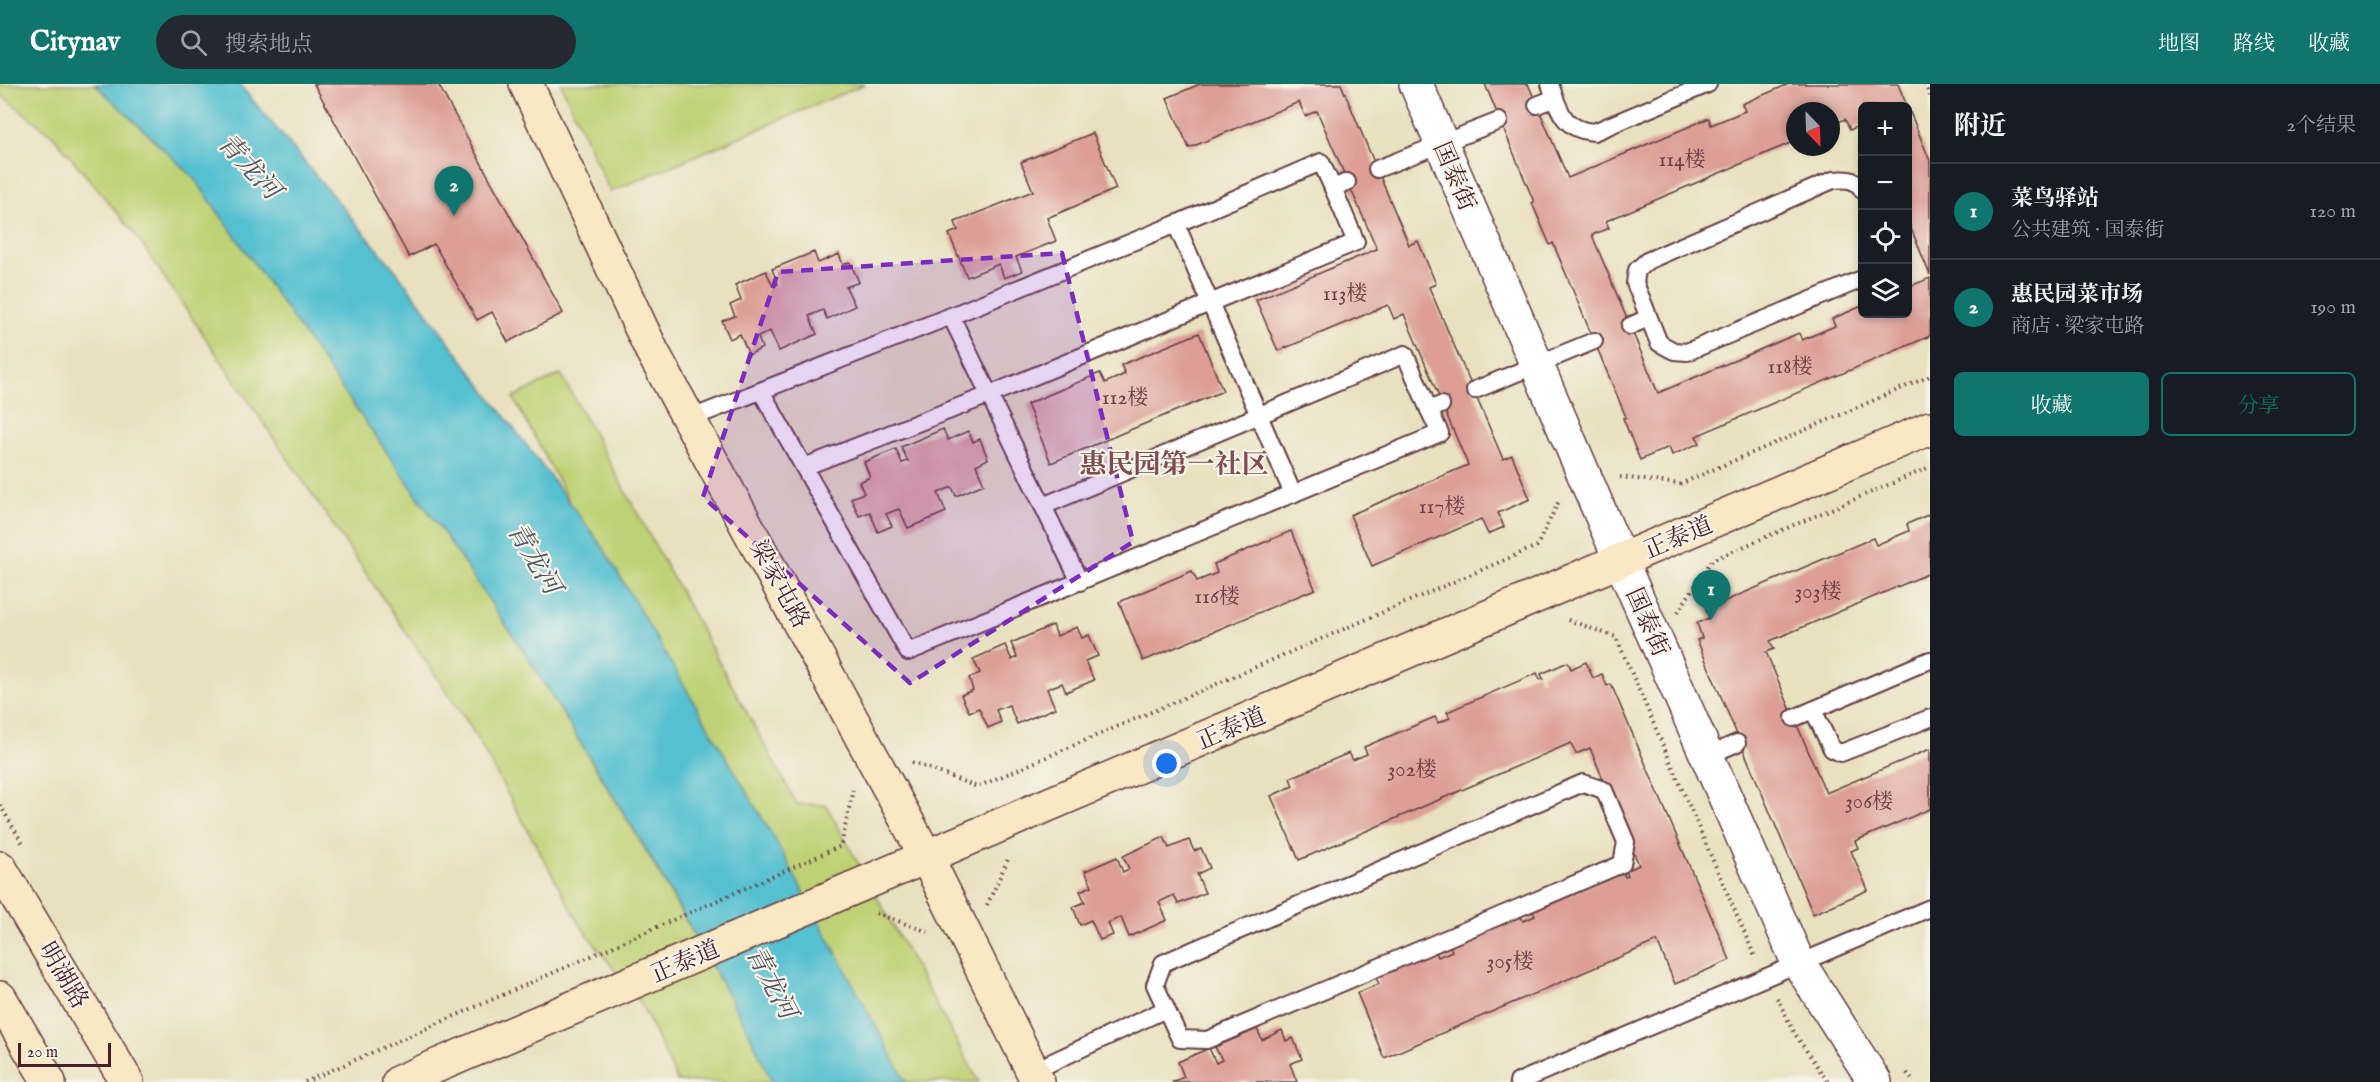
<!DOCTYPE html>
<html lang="zh">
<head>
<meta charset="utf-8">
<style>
  body { margin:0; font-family:"IM FELL English","Noto Serif SC",serif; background:#242831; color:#f1f3f6 }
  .controls { position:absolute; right:18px; top:18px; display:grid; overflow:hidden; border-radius:9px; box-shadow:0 3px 9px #0003 }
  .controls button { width:54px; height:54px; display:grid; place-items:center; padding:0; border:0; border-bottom:2px solid #363941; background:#171b24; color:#f1f3f6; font:30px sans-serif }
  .compass { position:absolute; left:1786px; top:18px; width:54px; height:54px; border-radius:50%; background:#171b24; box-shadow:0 3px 9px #0003; rotate:157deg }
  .scale { position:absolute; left:18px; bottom:15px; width:93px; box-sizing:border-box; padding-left:6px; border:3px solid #4a1f2b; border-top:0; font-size:16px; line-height:21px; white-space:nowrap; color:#4a1f2b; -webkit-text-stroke:4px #f7f3e8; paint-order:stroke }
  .you { position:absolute; left:1167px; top:680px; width:21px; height:21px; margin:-15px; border:4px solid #fff; border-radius:50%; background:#1a73e8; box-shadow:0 0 0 9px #1a73e833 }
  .badge { display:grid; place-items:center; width:39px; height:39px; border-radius:50%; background:#0f766e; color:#fff; font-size:20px; font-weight:700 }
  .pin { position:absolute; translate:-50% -50px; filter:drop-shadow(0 2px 3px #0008) }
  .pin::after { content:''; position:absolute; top:32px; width:21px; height:18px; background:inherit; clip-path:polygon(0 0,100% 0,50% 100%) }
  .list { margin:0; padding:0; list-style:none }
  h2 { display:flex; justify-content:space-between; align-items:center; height:78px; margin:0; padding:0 24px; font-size:26px }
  h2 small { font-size:20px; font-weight:400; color:#9ea1a6 }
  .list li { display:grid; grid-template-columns:39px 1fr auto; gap:18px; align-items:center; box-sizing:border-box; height:96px; padding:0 24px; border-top:2px solid #363941 }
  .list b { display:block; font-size:22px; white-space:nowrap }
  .list p { margin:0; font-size:20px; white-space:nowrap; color:#9ea1a6 }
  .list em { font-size:20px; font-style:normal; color:#9ea1a6 }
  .actions { display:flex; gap:12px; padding:18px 24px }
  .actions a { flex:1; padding:14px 0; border:2px solid #0f766e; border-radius:9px; text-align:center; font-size:21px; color:#0f766e }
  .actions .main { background:#0f766e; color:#fff }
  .icon { flex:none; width:33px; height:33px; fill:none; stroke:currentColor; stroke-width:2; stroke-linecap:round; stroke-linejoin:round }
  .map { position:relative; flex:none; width:1930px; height:998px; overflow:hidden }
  header { display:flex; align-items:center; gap:36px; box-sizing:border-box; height:84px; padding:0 30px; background:#0f766e; color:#fff }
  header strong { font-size:28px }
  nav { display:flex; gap:33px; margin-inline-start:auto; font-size:21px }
  .search { width:420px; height:54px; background:#242831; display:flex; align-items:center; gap:15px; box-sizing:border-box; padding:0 21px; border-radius:33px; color:#9ea1a6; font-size:22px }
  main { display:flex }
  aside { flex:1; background:#171b24 }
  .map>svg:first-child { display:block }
  .green { fill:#bfd174; stroke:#847850; stroke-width:1.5 }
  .water { fill:#55c0d0; stroke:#50707e; stroke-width:1.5 }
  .building { fill:#dc9e95 }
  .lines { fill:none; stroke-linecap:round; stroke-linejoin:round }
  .lane-casing { stroke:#623c41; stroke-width:20 }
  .street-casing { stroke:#623c41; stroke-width:36 }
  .secondary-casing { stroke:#623c41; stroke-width:36 }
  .path { stroke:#623c41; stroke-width:4; stroke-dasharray:1.5 4.5; stroke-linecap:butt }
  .lane { stroke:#fff; stroke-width:16 }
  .street { stroke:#fff; stroke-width:33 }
  .secondary { stroke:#fae7c3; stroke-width:33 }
  .marked { fill:#7b2cbf; fill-opacity:0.2; stroke:#7b2cbf; stroke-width:4.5; stroke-dasharray:12 8; stroke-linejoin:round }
  .labels { text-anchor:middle; stroke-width:4.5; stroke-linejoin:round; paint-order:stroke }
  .number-label { font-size:21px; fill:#6e3f46 }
  .street-label { font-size:24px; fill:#4a1f2b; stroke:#f7f3e8 }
  .water-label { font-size:26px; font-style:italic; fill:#4e5765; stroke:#f7f3e8 }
  .quarter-label { font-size:27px; font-weight:bold; fill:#7d4b50; stroke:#f7f3e8 }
</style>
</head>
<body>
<header>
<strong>Citynav</strong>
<div class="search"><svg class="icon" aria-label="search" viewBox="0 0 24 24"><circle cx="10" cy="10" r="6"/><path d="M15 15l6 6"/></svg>搜索地点</div>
<nav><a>地图</a><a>路线</a><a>收藏</a></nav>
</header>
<main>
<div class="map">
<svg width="1930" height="998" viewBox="0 0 1930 998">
  <rect width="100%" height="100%" fill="#f7f3e8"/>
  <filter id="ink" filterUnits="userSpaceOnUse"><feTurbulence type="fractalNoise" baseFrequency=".0167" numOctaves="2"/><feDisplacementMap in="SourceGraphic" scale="12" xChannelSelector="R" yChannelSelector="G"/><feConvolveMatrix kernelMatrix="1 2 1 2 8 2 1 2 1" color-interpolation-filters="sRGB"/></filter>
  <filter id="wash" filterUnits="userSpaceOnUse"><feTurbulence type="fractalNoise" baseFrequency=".008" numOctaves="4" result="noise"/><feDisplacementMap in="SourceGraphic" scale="24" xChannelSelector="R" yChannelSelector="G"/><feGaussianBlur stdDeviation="1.35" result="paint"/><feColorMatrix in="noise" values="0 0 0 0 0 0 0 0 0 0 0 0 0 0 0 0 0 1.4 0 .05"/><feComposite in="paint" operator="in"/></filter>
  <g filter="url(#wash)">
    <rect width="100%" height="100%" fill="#e8e1bf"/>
    <g class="green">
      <path d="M0 0H95L195 95 447 454 531 578 642 760 748 946 772 998H678L642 922 581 842 470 642 134 149 53 52 0 10Z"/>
      <path d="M561 0H865L610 108Z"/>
      <path d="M561 290 797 720 826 721 979 998H883L513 313Z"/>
    </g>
    <path class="water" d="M95 0H239L396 187 602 462 777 759 906 998H772L748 946 646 765 531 578 447 454 195 95Z"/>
    <g id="blocks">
      <g class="building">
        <path d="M314 0H438L563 229 508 258 492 228 477 236 434 160 409 173Z"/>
        <path d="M1200 0H1341L1409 161 1418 157 1436 200 1429 203 1503 375 1512 371 1530 415 1498 429 1504 443 1488 450 1481 435 1372 482 1350 431 1468 381 1404 230 1394 235 1388 221 1278 267 1256 216 1377 165 1317 27 1305 32 1299 18 1189 64 1167 14Z"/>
        <path d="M1485 0H1528L1568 94 1709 34 1711 41 1745 27 1742 20 1789 0H1898L1907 22H1862V40L1850 46 1845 35 1831 41V27H1795V57L1606 137 1609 144 1592 151 1658 309 1799 249 1802 256 1835 242 1832 235 1862 222V230H1908V203L1930 194V252L1696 352 1700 359 1672 371 1669 363 1640 376 1623 334 1626 333 1553 159 1550 161 1532 119 1534 118Z"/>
        <path d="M1908 23 1930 77V191L1908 137Z"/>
        <path d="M1093 49 1116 105 1047 134 1056 157 1016 173 1022 187 1004 194 999 180 967 193 949 150 958 146 955 138 1033 107 1021 78Z"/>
        <path d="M814 168 818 179 839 170 843 181 850 178 859 198 846 203 855 222 827 235 823 226 809 232 817 250 779 267 770 247 758 253 762 264 749 271 740 250 730 255 722 237 735 232 730 221 741 216 735 201 766 187 773 202 778 200 772 185Z"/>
        <path d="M1199 249 1223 307 1051 379 1027 320 1100 289 1105 299 1125 290 1121 281Z"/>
        <path d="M943 345 948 356 968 347 973 358 980 355 988 375 976 381 984 400 956 412 952 403 938 409 946 428 908 444 899 425 886 430 892 442 878 448 870 428 859 432 851 414 864 409 859 398 870 393 864 378 896 365 902 379 908 377 901 363Z"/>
        <path d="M1930 430V489L1770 557 1774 565 1766 568 1826 709 1930 665V725L1855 757 1858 764 1851 767 1868 806 1813 830 1697 556 1702 554 1697 539 1709 534 1706 525 1873 454 1876 461 1909 447 1907 440Z"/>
        <path d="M1291 447 1315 505 1143 577 1119 518 1192 487 1197 497 1217 489 1214 480Z"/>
        <path d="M1053 541 1057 552 1077 543 1082 554 1089 551 1098 572 1085 577 1094 596 1066 608 1062 599 1047 605 1055 624 1017 640 1009 621 996 626 1001 638 988 644 979 624 969 628 961 611 973 606 969 594 980 589 973 575 1005 561 1012 576 1017 573 1011 559Z"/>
        <path d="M1568 578 1571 585 1586 578 1593 594 1602 590 1607 602 1611 600 1730 876 1675 900 1657 857 1384 974 1357 909 1379 900 1375 892 1435 866 1438 873 1452 867 1449 860 1520 830 1523 837 1535 832 1532 826 1623 787 1625 793 1628 792 1626 787 1639 781 1590 664 1576 670 1571 659 1299 776 1271 712 1293 702 1290 694 1349 669 1353 676 1367 670 1364 663 1435 633 1438 639 1450 634 1447 628 1537 589 1540 596 1543 595 1541 590Z"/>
        <path d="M1164 753 1169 764 1189 756 1194 767 1201 764 1210 784 1197 790 1205 809 1178 820 1174 811 1159 818 1167 836 1129 853 1121 833 1108 839 1113 851 1100 856 1091 836 1080 841 1073 823 1085 818 1080 807 1092 802 1085 787 1117 773 1123 788 1129 785 1123 772Z"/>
        <path d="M1257 945 1262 956 1282 946 1286 957 1293 954 1302 975 1290 980 1297 998H1172L1184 993 1178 978 1209 964 1216 979 1222 976 1215 963Z"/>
      </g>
    </g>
  </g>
  <g filter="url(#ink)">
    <use href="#blocks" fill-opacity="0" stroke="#623c41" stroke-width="1.5"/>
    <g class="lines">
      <g class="lane-casing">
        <g id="lane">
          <path d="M1550 0C1559 26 1563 46 1594 48L1708 0"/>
          <path d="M1537 21 1555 14"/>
          <path d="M1377 85 1499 37"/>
          <path d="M1862 106C1857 94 1844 95 1833 96L1647 177 1637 186 1635 199 1659 259 1674 267 1687 268 1862 195"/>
          <path d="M951 232 1176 140"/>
          <path d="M1630 242 1648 234"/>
          <path d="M1475 306 1594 257"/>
          <path d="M761 307 908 568 1440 349 1429 326"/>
          <path d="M689 335 951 232 1043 422 1405 270 1429 326 1441 321"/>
          <path d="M804 383 989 311 1356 158 1333 104"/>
          <path d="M1293 410 1176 140 1321 78 1333 104 1347 98"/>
          <path d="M1043 422 1080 498"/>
          <path d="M1813 626 1832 665 1841 669 1930 634"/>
          <path d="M1794 634 1930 576"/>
          <path d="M1707 672 1737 659"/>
          <path d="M1583 699 1604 706 1626 758 1622 780 1207 956 1180 955 1155 901 1163 879Z"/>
          <path d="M1033 987 1166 925"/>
          <path d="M1518 998 1930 824"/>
        </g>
      </g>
      <g class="street-casing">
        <path id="street" d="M1416 0 1621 477 1797 876 1875 998"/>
      </g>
      <g class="secondary-casing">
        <g id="secondary">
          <path d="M526 0 652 267 927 774 1038 998"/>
          <path d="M0 784 127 998"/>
          <path d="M0 914 49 998"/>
          <path d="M399 998 1930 344"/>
        </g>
      </g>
      <g class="path">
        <path d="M1925 0 1930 12"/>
        <path d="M1620 393 1680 400 1930 292"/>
        <path d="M1678 528 1712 476 1930 383"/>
        <path d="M1568 536 1616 553 1755 873"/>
        <path d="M912 678 977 703 1537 462 1559 417"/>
        <path d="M0 721 23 760"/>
        <path d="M987 821 1009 773"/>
        <path d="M876 829 928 848"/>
        <path d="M1777 914 1795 950 1828 998"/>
        <path d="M1907 989 1914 998"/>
        <path d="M305 998 841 762 853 706"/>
      </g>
      <use href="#lane" class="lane"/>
      <use href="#street" class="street"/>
      <use href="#secondary" class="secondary"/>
    </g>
  </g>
  <path class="marked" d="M1062 169 1133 458 910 599 703 413 778 188Z"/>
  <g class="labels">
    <g class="number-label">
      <text x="1682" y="82">114楼</text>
      <text x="1345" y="216">113楼</text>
      <text x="1790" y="289">118楼</text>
      <text x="1125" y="320">112楼</text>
      <text x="1442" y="429">117楼</text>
      <text x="1818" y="514">303楼</text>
      <text x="1217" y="519">116楼</text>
      <text x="1412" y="692">302楼</text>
      <text x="1869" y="724">306楼</text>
      <text x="1510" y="884">305楼</text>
    </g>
    <g class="street-label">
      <text transform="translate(1455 92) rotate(67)" y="8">国泰街</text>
      <text transform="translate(1678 453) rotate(-23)" y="8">正泰道</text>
      <text transform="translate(780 500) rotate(61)" y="8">梁家屯路</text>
      <text transform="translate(1648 538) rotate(66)" y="8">国泰街</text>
      <text transform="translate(1231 644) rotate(-23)" y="8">正泰道</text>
      <text transform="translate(685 877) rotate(-23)" y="8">正泰道</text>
      <text transform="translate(64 891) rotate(59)" y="8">明湖路</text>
    </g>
    <g class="water-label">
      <text transform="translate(250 82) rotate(47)" y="9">青龙河</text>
      <text transform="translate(535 474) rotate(59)" y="9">青龙河</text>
      <text transform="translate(772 898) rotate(62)" y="9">青龙河</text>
    </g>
    <g class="quarter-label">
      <text x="1174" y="389">惠民园第一社区</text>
    </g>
  </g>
</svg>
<div class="controls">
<button>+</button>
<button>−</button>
<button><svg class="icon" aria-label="locate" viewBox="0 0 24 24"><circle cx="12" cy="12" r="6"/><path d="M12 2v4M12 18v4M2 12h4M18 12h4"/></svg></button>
<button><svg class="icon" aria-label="layers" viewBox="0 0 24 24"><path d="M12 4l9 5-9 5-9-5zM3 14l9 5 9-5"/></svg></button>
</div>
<svg class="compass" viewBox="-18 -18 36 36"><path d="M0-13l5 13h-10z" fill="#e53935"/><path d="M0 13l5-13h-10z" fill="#9ea1a6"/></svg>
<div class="scale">20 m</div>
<div class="you"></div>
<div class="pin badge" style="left:1711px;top:536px">1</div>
<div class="pin badge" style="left:454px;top:132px">2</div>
</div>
<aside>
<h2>附近<small>2个结果</small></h2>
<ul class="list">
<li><span class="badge">1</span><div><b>菜鸟驿站</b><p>公共建筑 · 国泰街</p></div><em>120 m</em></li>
<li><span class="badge">2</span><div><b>惠民园菜市场</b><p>商店 · 梁家屯路</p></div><em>190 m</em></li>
</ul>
<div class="actions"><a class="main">收藏</a><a>分享</a></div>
</aside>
</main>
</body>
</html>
